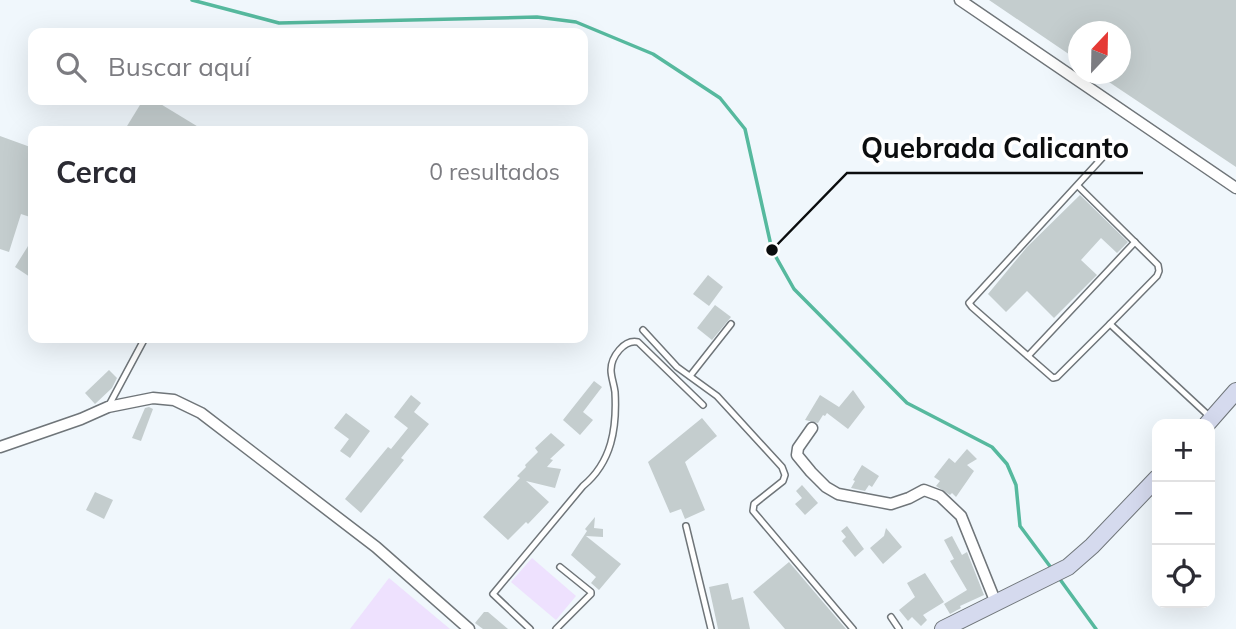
<!DOCTYPE html>
<html lang="es">
<head>
<meta charset="utf-8">
<style>
  body { margin:0; font-family:Mulish,sans-serif; background:#f7f7f7; color:#2b2b33 }
  .controls { position:absolute; right:21px; bottom:21px; display:grid; overflow:hidden; border-radius:14px; box-shadow:0 7px 28px #0002 }
  .controls button { width:63px; height:63px; display:grid; place-items:center; padding:0; border:0; border-bottom:2px solid #e1e1e2; background:#fff; color:#2b2b33; font:35px sans-serif }
  .compass { position:absolute; left:1068px; top:21px; width:63px; height:63px; border-radius:50%; background:#fff; box-shadow:0 7px 28px #0002; rotate:22deg }
  .list { margin:0; padding:0; list-style:none }
  h2 { display:flex; justify-content:space-between; align-items:center; height:91px; margin:0; padding:0 28px; font-size:30px }
  h2 small { font-size:23px; font-weight:400; color:#7c7c81 }
  .icon { flex:none; width:38px; height:38px; fill:none; stroke:currentColor; stroke-width:2; stroke-linecap:round; stroke-linejoin:round }
  .map { position:relative; flex:none; width:1236px; height:629px; overflow:hidden }
  .search { position:absolute; background:#fff; box-shadow:0 7px 28px #0002; left:28px; top:28px; width:560px; height:77px; display:flex; align-items:center; gap:18px; box-sizing:border-box; padding:0 24px; border-radius:14px; color:#7c7c81; font-size:26px }
  .panel { position:absolute; background:#fff; box-shadow:0 7px 28px #0002; left:28px; top:126px; width:560px; height:217px; border-radius:14px }
  .map>svg:first-child { display:block }
  .green { fill:#eee1fe }
  .lines { fill:none; stroke-linecap:round; stroke-linejoin:round }
  .stream { stroke:#56b99e; stroke-width:3.5 }
  .building { fill:#c4cdce }
  .lane-casing { stroke:#6f7579; stroke-width:8 }
  .street-casing { stroke:#6f7579; stroke-width:13 }
  .secondary-casing { stroke:#6f7579; stroke-width:18 }
  .lane { stroke:#fff; stroke-width:5 }
  .street { stroke:#fff; stroke-width:10 }
  .secondary { stroke:#d5daee; stroke-width:16 }
  .leader { fill:none; stroke:#0b0d0e; stroke-width:2.5 }
  .callout-dot { fill:#0b0d0e; stroke:#fff; stroke-width:2.5 }
  .callout-label { font-size:28px; text-anchor:middle; font-weight:bold; fill:#0b0d0e; stroke:#fff; stroke-width:7; stroke-linejoin:round; paint-order:stroke }
</style>
</head>
<body>
<div class="map">
<svg width="1236" height="629" viewBox="0 0 1236 629">
  <rect width="100%" height="100%" fill="#f0f7fc"/>
  <g class="green">
    <path d="M532 558 576 596 556 620 511 582Z"/>
    <path d="M389 578 450 629H350Z"/>
  </g>
  <g class="lines">
    <g class="stream">
      <path d="M192 0 279 23 537 17 576 22 653 54 720 98 745 129 772 250 794 289 907 403 992 447 1007 464 1016 485 1020 526 1052 569"/>
      <path d="M1059 578 1096 629"/>
    </g>
  </g>
  <g class="building">
    <path d="M989 0H1236V167L1097 74H1121V32H1079V61Z"/>
    <path d="M143 100H154L205 131H124Z"/>
    <path d="M0 136 33 148V218L21 214 9 252 0 249Z"/>
    <path d="M1080 195 1128 242 1117 253 1101 238 1081 260 1097 275 1054 318 1027 291 1006 312 988 294 1027 247Z"/>
    <path d="M33 238V279L15 267Z"/>
    <path d="M708 275 723 287 709 306 693 294Z"/>
    <path d="M715 305 731 317 712 340 697 328Z"/>
    <path d="M109 370 117 378 112 388 95 404 85 393Z"/>
    <path d="M594 381 602 387 583 412 593 420 580 435 563 420Z"/>
    <path d="M853 390 865 407 848 429 827 413 825 416 823 415 818 423 805 420 820 395 839 407Z"/>
    <path d="M411 395 421 403 414 412 429 424 401 458 404 460 361 513 345 499 388 447 391 449 408 428 394 417Z"/>
    <path d="M149 407 153 409 141 441 132 438 145 408Z"/>
    <path d="M346 413 370 431 350 458 340 451 349 439 334 428Z"/>
    <path d="M702 418 717 436 685 462 705 510 685 519 681 509 670 513 648 462Z"/>
    <path d="M551 433 565 445 550 459 553 460 547 467 561 469 555 488 526 481 549 502 528 524 526 522 508 540 483 517 520 478 517 476 526 467 525 465 538 452 535 448Z"/>
    <path d="M967 449 977 459 967 465 974 471 956 497 952 493 950 495 936 486 940 481 934 477 949 458 955 463Z"/>
    <path d="M862 465 879 476 872 487 869 485 865 491 851 488 855 481 853 480Z"/>
    <path d="M802 485 818 503 805 515 795 504 802 498 796 491Z"/>
    <path d="M95 492 113 500 104 519 86 510Z"/>
    <path d="M595 517 594 528 603 529V537L586 536 621 564 599 590 591 583 596 577 571 555 587 531 585 529Z"/>
    <path d="M847 526 864 549 855 557 842 541 846 537 841 531Z"/>
    <path d="M886 528 902 547 883 564 870 548 884 536Z"/>
    <path d="M952 536 962 555 967 552 984 595 960 606 961 608 950 614 944 604 967 590 950 561 954 559 944 540Z"/>
    <path d="M789 562 846 629H785L753 592Z"/>
    <path d="M925 573 944 602 923 615 927 620 921 626 912 617 908 621 899 610 915 597 907 583Z"/>
    <path d="M728 583 732 600 743 597 750 629H718L709 587Z"/>
    <path d="M484 612H488L508 629H483L475 623Z"/>
  </g>
  <g class="lines">
    <g class="lane-casing">
      <g id="lane">
        <path d="M1114 145 969 303 972 307 1053 378 1057 377 1110 324 1209 416"/>
        <path d="M1078 186 1158 265 1159 271 1157 276 1110 324"/>
        <path d="M643 330 677 367 717 396 782 467 785 475 783 481 754 504 753 511 853 629"/>
        <path d="M1028 356 1135 242"/>
        <path d="M690 376 731 324"/>
        <path d="M108 407 145 338"/>
        <path d="M686 526 711 629"/>
        <path d="M891 617 899 629"/>
        <path d="M530 629 493 594 583 486C612 462 617 428 615 392 614 384 611 377 611 370 611 357 624 339 638 342L703 405"/>
        <path d="M556 629 591 594V592L560 567"/>
      </g>
    </g>
    <g class="street-casing">
      <g id="street">
        <path d="M960 0 1236 188"/>
        <path d="M812 428 798 448 797 455 811 472 826 487 838 494 891 504 909 498 924 490 940 496 961 516 996 603"/>
        <path d="M0 447 81 419 108 407 153 398 174 400 201 413 376 547 469 629"/>
      </g>
    </g>
    <g class="secondary-casing">
      <g id="secondary">
        <path d="M1207 424 1236 391"/>
        <path d="M943 629 1068 567 1092 546 1157 478"/>
      </g>
    </g>
    <use href="#lane" class="lane"/>
    <use href="#street" class="street"/>
    <use href="#secondary" class="secondary"/>
  </g>
  <path class="leader" d="M772 250L847 173H1143"/>
  <circle class="callout-dot" cx="772" cy="250" r="7"/>
  <g class="callout-label">
    <text x="995" y="158">Quebrada Calicanto</text>
  </g>
</svg>
<div class="controls">
<button>+</button>
<button>−</button>
<button><svg class="icon" aria-label="locate" viewBox="0 0 24 24"><circle cx="12" cy="12" r="6"/><path d="M12 2v4M12 18v4M2 12h4M18 12h4"/></svg></button>
</div>
<svg class="compass" viewBox="-18 -18 36 36"><path d="M0-13l5 13h-10z" fill="#e53935"/><path d="M0 13l5-13h-10z" fill="#7c7c81"/></svg>
<div class="search"><svg class="icon" aria-label="search" viewBox="0 0 24 24"><circle cx="10" cy="10" r="6"/><path d="M15 15l6 6"/></svg>Buscar aquí</div>
<section class="panel">
<h2>Cerca<small>0 resultados</small></h2>
<ul class="list">
</ul>
</section>
</div>
</body>
</html>
